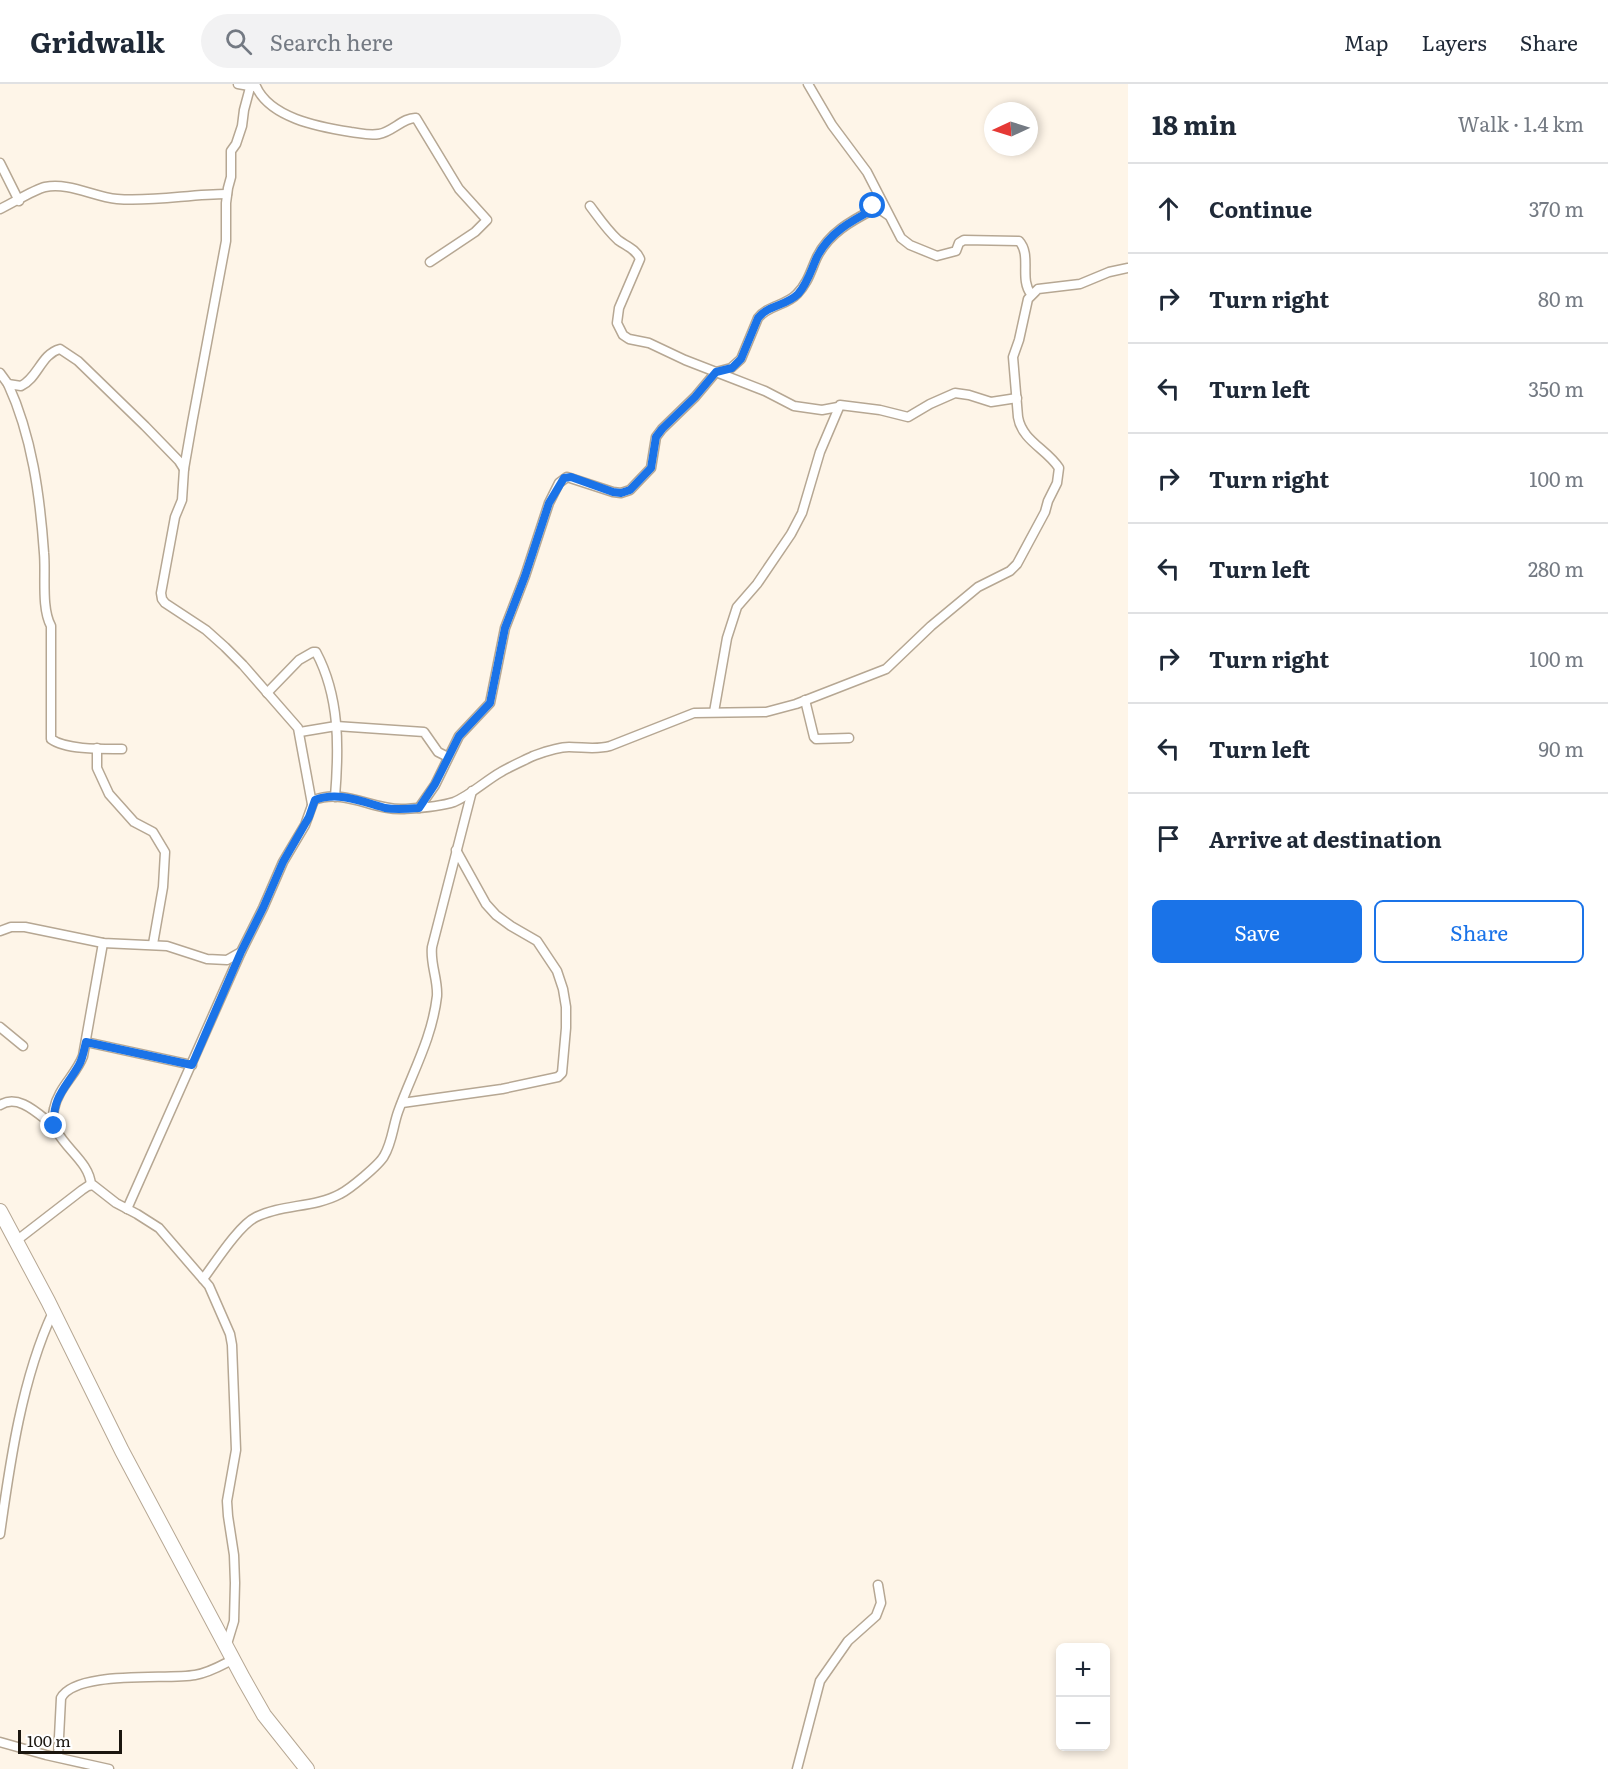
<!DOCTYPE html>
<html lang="en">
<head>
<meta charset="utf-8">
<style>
  body { margin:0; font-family:Literata,serif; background:#f2f2f3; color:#1f2937 }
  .controls { position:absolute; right:18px; bottom:18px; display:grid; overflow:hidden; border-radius:9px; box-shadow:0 3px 9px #0003 }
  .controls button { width:54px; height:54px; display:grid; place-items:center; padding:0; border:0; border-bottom:2px solid #e0e1e3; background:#fff; color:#1f2937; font:30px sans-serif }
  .compass { position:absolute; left:984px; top:18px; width:54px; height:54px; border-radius:50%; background:#fff; box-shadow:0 3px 9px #0003; rotate:266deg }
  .scale { position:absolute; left:18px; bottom:15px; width:104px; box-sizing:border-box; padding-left:6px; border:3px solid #1b160f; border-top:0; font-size:16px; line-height:21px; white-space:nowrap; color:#1b160f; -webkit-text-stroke:4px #fff; paint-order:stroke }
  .stop { position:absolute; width:18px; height:18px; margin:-14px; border:4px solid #1a73e8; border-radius:50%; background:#fff }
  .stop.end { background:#1a73e8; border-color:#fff; box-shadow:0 2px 6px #0008 }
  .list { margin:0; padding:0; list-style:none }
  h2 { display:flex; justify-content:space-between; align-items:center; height:78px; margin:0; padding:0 24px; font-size:26px }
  h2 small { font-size:20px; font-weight:400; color:#747a83 }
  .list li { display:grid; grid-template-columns:39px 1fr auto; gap:18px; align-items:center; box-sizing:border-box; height:90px; padding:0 24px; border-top:2px solid #e0e1e3 }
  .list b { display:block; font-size:22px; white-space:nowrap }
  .list em { font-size:20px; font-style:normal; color:#747a83 }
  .actions { display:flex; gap:12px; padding:18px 24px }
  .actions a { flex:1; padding:14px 0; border:2px solid #1a73e8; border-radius:9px; text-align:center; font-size:21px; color:#1a73e8 }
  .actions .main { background:#1a73e8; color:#fff }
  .icon { flex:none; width:33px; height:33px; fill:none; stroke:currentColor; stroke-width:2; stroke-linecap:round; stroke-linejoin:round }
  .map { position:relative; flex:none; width:1128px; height:1685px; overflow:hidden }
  header { display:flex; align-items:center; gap:36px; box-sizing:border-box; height:84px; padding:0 30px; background:#fff; border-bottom:2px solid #e0e1e3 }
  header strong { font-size:28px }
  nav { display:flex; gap:33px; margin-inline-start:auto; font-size:21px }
  .search { width:420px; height:54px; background:#f2f2f3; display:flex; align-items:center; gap:15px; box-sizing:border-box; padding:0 21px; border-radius:33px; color:#747a83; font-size:22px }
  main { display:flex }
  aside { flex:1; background:#fff }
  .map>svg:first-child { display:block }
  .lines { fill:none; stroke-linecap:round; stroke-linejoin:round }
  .street-casing { stroke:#b6a793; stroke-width:11 }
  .primary-casing { stroke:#b6a793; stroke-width:16 }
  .street { stroke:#fff; stroke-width:8 }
  .primary { stroke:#fff; stroke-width:14 }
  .route { stroke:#1a73e8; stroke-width:8 }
</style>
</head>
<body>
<header>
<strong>Gridwalk</strong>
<div class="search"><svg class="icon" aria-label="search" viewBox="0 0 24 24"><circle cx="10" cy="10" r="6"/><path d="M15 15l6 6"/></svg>Search here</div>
<nav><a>Map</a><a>Layers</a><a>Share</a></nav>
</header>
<main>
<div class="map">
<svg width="1128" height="1685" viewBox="0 0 1128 1685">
  <rect width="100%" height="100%" fill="#fef5e8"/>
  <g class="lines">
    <g class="street-casing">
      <g id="street">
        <path d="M238 0 255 3"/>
        <path d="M251 0 244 26 242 42 236 60 231 67V93L228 104 226 119V157L192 339 184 385 182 416 175 433 161 509 162 515 165 519 206 546 225 563 243 581 298 644 312 720"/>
        <path d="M255 0C268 34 319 43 351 48 360 49 369 52 379 50 392 48 404 33 416 34L459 105 487 136 475 148 430 178"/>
        <path d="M808 0 832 41 867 88 901 154 910 161 937 172 956 167 959 159 964 156 1019 157C1032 171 1019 195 1031 210"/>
        <path d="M0 79 19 117"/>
        <path d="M590 122C599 134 607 146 618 156 626 162 636 165 640 175L619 224 617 239 623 251 629 255 649 259 685 276 765 307 794 322 822 326 838 323"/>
        <path d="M0 125C11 120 35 105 45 103 69 98 94 113 117 115 154 118 190 110 227 110"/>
        <path d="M0 289 8 300 21 302C38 294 41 270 60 265L78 277 145 342 179 377 184 385"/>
        <path d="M8 300C32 352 40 412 44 469 46 490 41 524 51 542V655C66 666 104 665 122 665"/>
        <path d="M267 609 299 576 313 568H316C340 613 339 664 335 713"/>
        <path d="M805 616 814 653 816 655 849 654"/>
        <path d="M714 628 727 554 737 523 757 500 791 450 802 429 820 368 840 321 880 326 908 333 930 320 955 309 969 311 991 318 1017 314"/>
        <path d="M300 648 336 642 424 648 438 668 448 673"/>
        <path d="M97 664V684L109 710 134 738 153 748 165 768 163 803 153 860"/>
        <path d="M419 724 435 701 459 652 490 619 505 544 525 492 549 419 559 399 567 393 613 408 621 409 630 406 651 384 656 353 662 345 695 313 716 288 731 284 741 275 758 234C768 221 786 222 797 210 808 199 811 186 817 173 829 149 851 137 874 125H879L888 131"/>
        <path d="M0 847 11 843H25L103 859 167 862 207 875 227 876 241 868 263 824 283 778 305 741 314 716C345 704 374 727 404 725 420 724 439 723 454 718 471 711 485 697 501 688 511 682 523 677 533 672 544 668 557 663 569 663 583 663 596 666 610 662L694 629 766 628 796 620 886 585 931 542 978 503 1010 487 1017 480 1045 428 1048 417 1057 399 1059 384C1047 365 1022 357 1018 333L1013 273 1019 256 1028 215 1038 205 1080 200 1109 188 1128 184"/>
        <path d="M0 943 23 962"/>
        <path d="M86 958 192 981"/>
        <path d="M402 1019 502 1005 558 993 562 989 566 944V923L563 905 557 887 537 857 511 842 496 831 486 820 456 766"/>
        <path d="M0 1021C19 1009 39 1031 54 1042"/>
        <path d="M91 1101C89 1071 47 1057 54 1025 58 1004 76 991 83 972L103 859"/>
        <path d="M127 1125 241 868"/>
        <path d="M16 1157 82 1106 88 1102 93 1101 116 1119 137 1130 159 1144 209 1202 230 1250 232 1261 236 1366 227 1417 228 1432 234 1471 235 1499 234 1537 227 1560"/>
        <path d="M203 1195C215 1179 239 1141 256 1133 282 1120 314 1124 340 1110 350 1105 379 1081 384 1072 392 1059 393 1042 398 1028 412 989 432 955 437 912 438 895 430 880 432 863L472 707"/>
        <path d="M0 1450C10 1378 22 1294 53 1228"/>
        <path d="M0 1658 46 1671 109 1685"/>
        <path d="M58 1673 61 1614C76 1586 167 1596 195 1591 209 1589 222 1581 234 1575"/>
        <path d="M797 1685 820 1597 848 1557 876 1532 881 1519 878 1501"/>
      </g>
    </g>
    <g class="primary-casing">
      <path id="primary" d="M0 1127 48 1217 122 1367 243 1594 264 1631 307 1685"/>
    </g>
    <use href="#street" class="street"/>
    <use href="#primary" class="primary"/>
  </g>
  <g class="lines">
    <path class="route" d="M54 1042C52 1013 66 1004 79 981 83 974 84 966 86 958L192 981 241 868 263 824 283 778 309 733 315 716C338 707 363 718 385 724 396 726 407 725 419 724L435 700 459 652 490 619 505 544 525 492 549 419 564 394 571 393 613 408 621 409 630 406 651 384 656 353 662 345 695 313 716 288 732 284 741 275 758 234C768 221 786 222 798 210 808 199 811 186 817 173 829 149 851 137 874 125L873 122"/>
  </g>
</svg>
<div class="controls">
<button>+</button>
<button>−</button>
</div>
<svg class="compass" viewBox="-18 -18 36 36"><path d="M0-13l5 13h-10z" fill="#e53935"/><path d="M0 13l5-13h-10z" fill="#747a83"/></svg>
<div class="scale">100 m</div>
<div class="stop" style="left:873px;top:122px"></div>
<div class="stop end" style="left:54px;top:1042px"></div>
</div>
<aside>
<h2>18 min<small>Walk · 1.4 km</small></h2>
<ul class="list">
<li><svg class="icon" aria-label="ahead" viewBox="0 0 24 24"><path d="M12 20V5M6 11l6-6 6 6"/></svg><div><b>Continue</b></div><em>370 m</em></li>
<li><svg class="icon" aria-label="right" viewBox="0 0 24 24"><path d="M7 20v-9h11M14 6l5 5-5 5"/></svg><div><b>Turn right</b></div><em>80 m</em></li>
<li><svg class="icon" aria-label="left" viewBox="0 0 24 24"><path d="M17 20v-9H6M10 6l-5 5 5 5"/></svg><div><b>Turn left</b></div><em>350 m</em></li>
<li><svg class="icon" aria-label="right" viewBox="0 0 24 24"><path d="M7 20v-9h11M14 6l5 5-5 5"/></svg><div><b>Turn right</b></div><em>100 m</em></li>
<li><svg class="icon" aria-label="left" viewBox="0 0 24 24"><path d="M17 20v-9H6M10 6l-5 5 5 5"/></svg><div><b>Turn left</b></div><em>280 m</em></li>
<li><svg class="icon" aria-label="right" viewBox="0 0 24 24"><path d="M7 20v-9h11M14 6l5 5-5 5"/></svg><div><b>Turn right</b></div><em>100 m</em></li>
<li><svg class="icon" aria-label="left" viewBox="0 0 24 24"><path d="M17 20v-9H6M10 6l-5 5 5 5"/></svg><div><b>Turn left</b></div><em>90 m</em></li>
<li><svg class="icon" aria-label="arrive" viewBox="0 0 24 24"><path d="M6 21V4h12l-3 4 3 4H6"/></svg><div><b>Arrive at destination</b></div></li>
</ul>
<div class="actions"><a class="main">Save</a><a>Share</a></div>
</aside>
</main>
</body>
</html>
